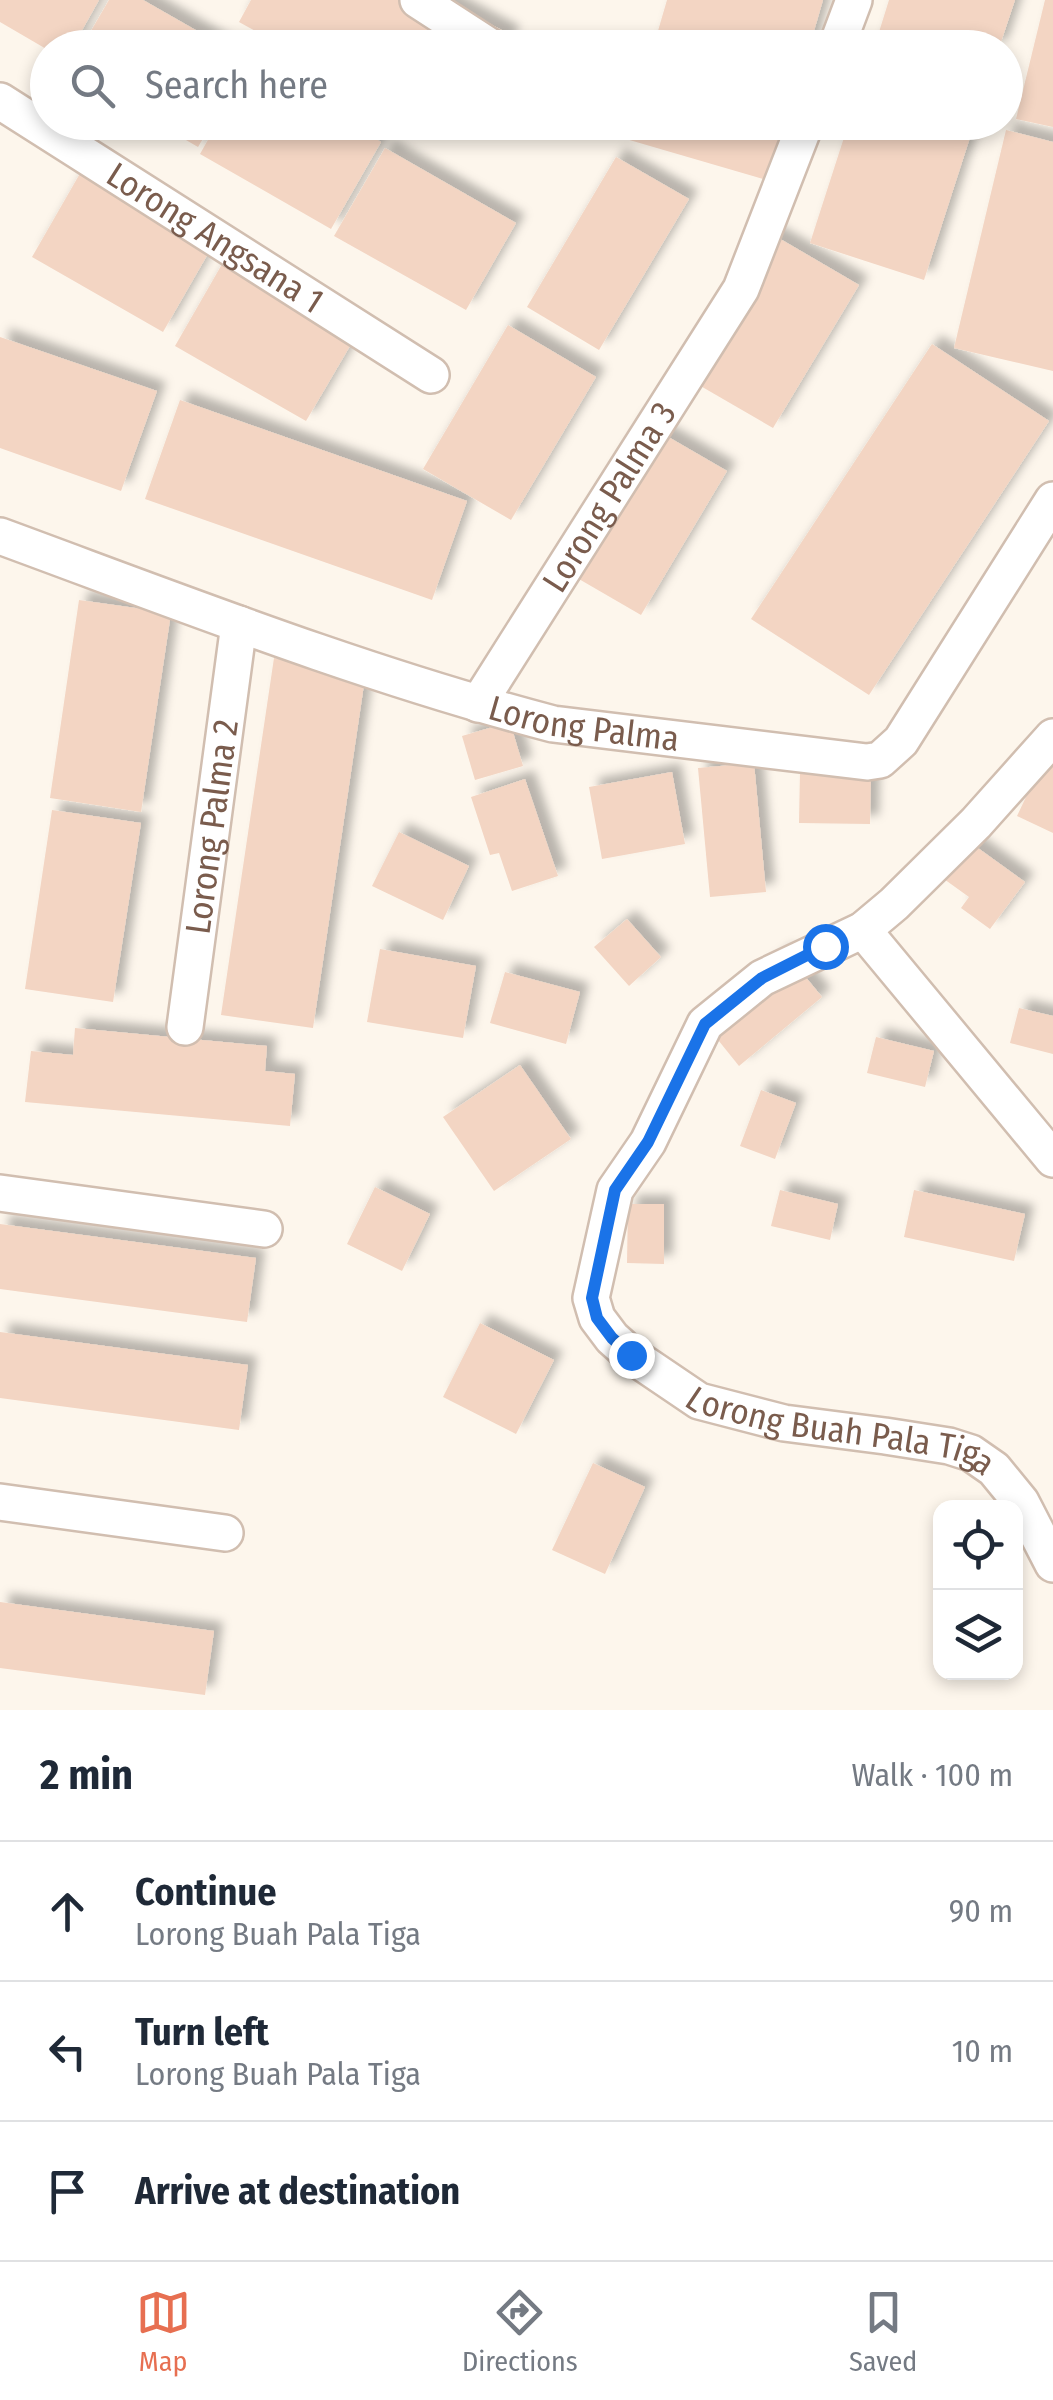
<!DOCTYPE html>
<html lang="en">
<head>
<meta charset="utf-8">
<style>
  body { margin:0; font-family:"Fira Sans Condensed",sans-serif; background:#f2f2f3; color:#1f2937 }
  .controls { position:absolute; right:30px; bottom:30px; display:grid; overflow:hidden; border-radius:20px; box-shadow:0 5px 15px #0003 }
  .controls button { width:90px; height:90px; display:grid; place-items:center; padding:0; border:0; border-bottom:2px solid #e0e1e3; background:#fff; color:#1f2937; font:50px sans-serif }
  .stop { position:absolute; width:30px; height:30px; margin:-22px; border:8px solid #1a73e8; border-radius:50%; background:#fff }
  .stop.end { background:#1a73e8; border-color:#fff; box-shadow:0 2px 10px #0008 }
  .list { margin:0; padding:0; list-style:none }
  h2 { display:flex; justify-content:space-between; align-items:center; height:130px; margin:0; padding:0 40px; font-size:42px }
  h2 small { font-size:32px; font-weight:400; color:#747a83 }
  .list li { display:grid; grid-template-columns:65px 1fr auto; gap:30px; align-items:center; box-sizing:border-box; height:140px; padding:0 40px; border-top:2px solid #e0e1e3 }
  .list b { display:block; font-size:38px; white-space:nowrap }
  .list p { margin:0; font-size:32px; white-space:nowrap; color:#747a83 }
  .list em { font-size:32px; font-style:normal; color:#747a83 }
  .icon { flex:none; width:55px; height:55px; fill:none; stroke:currentColor; stroke-width:2; stroke-linecap:round; stroke-linejoin:round }
  .map { position:relative; flex:none; width:1053px; height:1710px; overflow:hidden }
  .search { position:absolute; background:#fff; box-shadow:0 5px 15px #0003; left:30px; right:30px; top:30px; height:110px; display:flex; align-items:center; gap:25px; box-sizing:border-box; padding:0 35px; border-radius:55px; color:#747a83; font-size:38px }
  .sheet { height:550px; background:#fff }
  nav { display:flex; justify-content:space-around; align-items:center; box-sizing:border-box; height:140px; border-top:2px solid #e0e1e3; background:#fff; font-size:28px; color:#747a83 }
  nav a { display:grid; justify-items:center; gap:5px }
  nav .on { color:#e76f51 }
  .map>svg:first-child { display:block }
  .building { fill:#f3d5c3; filter:url(#shadow) }
  .lines { fill:none; stroke-linecap:round; stroke-linejoin:round }
  .minor-casing { stroke:#d1beb0; stroke-width:40 }
  .minor { stroke:#fff; stroke-width:35 }
  .route { stroke:#1a73e8; stroke-width:12 }
  .labels { text-anchor:middle; stroke-width:8; stroke-linejoin:round; paint-order:stroke }
  .street-label { font-size:35px; fill:#7a5c4d; stroke:#fffaf3 }
</style>
</head>
<body>
<div class="map">
<svg width="1053" height="1710" viewBox="0 0 1053 1710">
  <defs>
    <filter id="shadow"><feDropShadow dx="9" dy="-9" stdDeviation="5" flood-color="#0004"/></filter>
  </defs>
  <rect width="100%" height="100%" fill="#fdf6ec"/>
  <g class="building">
    <path d="M0 0H99L72 48 48 50 0 22Z"/>
    <path d="M109 0H143L227 48H81Z"/>
    <path d="M251 0H445L511 35 504 48H286L239 22Z"/>
    <path d="M667 0H823L809 48H653Z"/>
    <path d="M889 0H1015L999 48H874Z"/>
    <path d="M1045 0H1053V127L1016 119Z"/>
    <path d="M155 122H213L198 147Z"/>
    <path d="M218 122H348L381 142 331 229 200 154Z"/>
    <path d="M426 122H464L455 138Z"/>
    <path d="M631 122H787L770 181 626 139Z"/>
    <path d="M849 122H975L924 280 810 243Z"/>
    <path d="M1006 130 1053 142V371L954 348Z"/>
    <path d="M385 148 516 223 466 310 334 236Z"/>
    <path d="M616 157 689 199 599 350 527 307Z"/>
    <path d="M82 170 213 245 163 332 32 257Z"/>
    <path d="M770 233 859 285 773 428 685 377Z"/>
    <path d="M225 259 357 334 306 421 175 346Z"/>
    <path d="M508 325 596 377 511 520 423 469Z"/>
    <path d="M0 337 157 391 121 491 0 448Z"/>
    <path d="M932 344 1049 421 869 695 751 619Z"/>
    <path d="M180 400 467 501 432 600 145 499Z"/>
    <path d="M639 420 727 471 641 615 553 564Z"/>
    <path d="M79 600 171 613 141 812 50 798Z"/>
    <path d="M274 658 366 671 313 1028 221 1015Z"/>
    <path d="M510 722 523 766 475 780 462 736Z"/>
    <path d="M1046 755 1053 758V833L1017 816Z"/>
    <path d="M754 763 766 892 710 897 698 768Z"/>
    <path d="M800 771 871 773 870 824 799 823Z"/>
    <path d="M672 772 685 844 602 859 589 787Z"/>
    <path d="M525 779 558 876 512 891 499 853 490 855 471 797Z"/>
    <path d="M52 810 141 823 113 1002 25 989Z"/>
    <path d="M399 832 469 866 443 920 372 886Z"/>
    <path d="M964 838 1025 882 990 929 961 908 969 897 937 874Z"/>
    <path d="M627 919 661 957 629 986 594 947Z"/>
    <path d="M380 949 476 966 463 1038 367 1022Z"/>
    <path d="M785 952 822 997 739 1066 702 1020Z"/>
    <path d="M505 972 580 992 566 1044 490 1023Z"/>
    <path d="M1019 1008 1053 1016V1054L1010 1043Z"/>
    <path d="M75 1028 267 1046 265 1071 295 1074 290 1126 25 1102 31 1051 73 1055Z"/>
    <path d="M876 1037 934 1051 925 1087 867 1073Z"/>
    <path d="M520 1065 571 1139 494 1191 443 1117Z"/>
    <path d="M761 1090 796 1103 775 1159 740 1146Z"/>
    <path d="M375 1187 430 1214 402 1271 347 1244Z"/>
    <path d="M780 1190 838 1204 830 1240 771 1226Z"/>
    <path d="M914 1190 1025 1214 1014 1261 904 1237Z"/>
    <path d="M628 1204H664V1264L627 1263Z"/>
    <path d="M0 1224 256 1258 247 1322 0 1289Z"/>
    <path d="M480 1323 554 1360 516 1434 443 1397Z"/>
    <path d="M0 1332 248 1365 239 1430 0 1398Z"/>
    <path d="M593 1463 645 1487 605 1574 552 1550Z"/>
    <path d="M0 1602 214 1631 205 1695 0 1668Z"/>
  </g>
  <g class="lines">
    <g class="minor-casing">
      <g id="minor">
        <path d="M418 0 492 48"/>
        <path d="M836 48 854 0"/>
        <path id="s1" d="M0 101 431 375"/>
        <path id="s2" d="M0 536C182 603 365 675 553 724L867 762 880 760 901 741 1053 500"/>
        <path id="s3" d="M478 704 741 289 806 122"/>
        <path id="s4" d="M1053 737 976 823 894 904 863 930 762 978 705 1024 648 1142 615 1190 591 1298 597 1318 612 1338 631 1355 699 1401 784 1423 885 1436 949 1446 971 1453 994 1469 1021 1502 1053 1564"/>
        <path d="M863 930 1053 1159"/>
        <path id="s5" d="M185 1027 239 624"/>
        <path d="M0 1193 264 1229"/>
        <path d="M0 1502 225 1533"/>
      </g>
    </g>
    <use href="#minor" class="minor"/>
  </g>
  <g class="lines">
    <path class="route" d="M631 1355 612 1338 597 1318 592 1298 615 1190 648 1142 705 1024 762 978 825 946"/>
  </g>
  <g class="labels">
    <g class="street-label">
      <text dy="12" stroke="none"><textPath href="#s1" startOffset="255">Lorong Angsana 1</textPath></text>
      <text dy="12" stroke="none"><textPath href="#s3" startOffset="245">Lorong Palma 3</textPath></text>
      <text dy="12" stroke="none"><textPath href="#s2" startOffset="615">Lorong Palma</textPath></text>
      <text dy="12" stroke="none"><textPath href="#s5" startOffset="202">Lorong Palma 2</textPath></text>
      <text dy="12" stroke="none"><textPath href="#s4" startOffset="1055">Lorong Buah Pala Tiga</textPath></text>
    </g>
  </g>
</svg>
<div class="controls">
<button><svg class="icon" aria-label="locate" viewBox="0 0 24 24"><circle cx="12" cy="12" r="6"/><path d="M12 2v4M12 18v4M2 12h4M18 12h4"/></svg></button>
<button><svg class="icon" aria-label="layers" viewBox="0 0 24 24"><path d="M12 4l9 5-9 5-9-5zM3 14l9 5 9-5"/></svg></button>
</div>
<div class="stop" style="left:825px;top:946px"></div>
<div class="stop end" style="left:631px;top:1355px"></div>
<div class="search"><svg class="icon" aria-label="search" viewBox="0 0 24 24"><circle cx="10" cy="10" r="6"/><path d="M15 15l6 6"/></svg>Search here</div>
</div>
<section class="sheet">
<h2>2 min<small>Walk · 100 m</small></h2>
<ul class="list">
<li><svg class="icon" aria-label="ahead" viewBox="0 0 24 24"><path d="M12 20V5M6 11l6-6 6 6"/></svg><div><b>Continue</b><p>Lorong Buah Pala Tiga</p></div><em>90 m</em></li>
<li><svg class="icon" aria-label="left" viewBox="0 0 24 24"><path d="M17 20v-9H6M10 6l-5 5 5 5"/></svg><div><b>Turn left</b><p>Lorong Buah Pala Tiga</p></div><em>10 m</em></li>
<li><svg class="icon" aria-label="arrive" viewBox="0 0 24 24"><path d="M6 21V4h12l-3 4 3 4H6"/></svg><div><b>Arrive at destination</b></div></li>
</ul>
</section>
<nav>
<a class="on"><svg class="icon" aria-label="map" viewBox="0 0 24 24"><path d="M3 6l6-2 6 2 6-2v14l-6 2-6-2-6 2zM9 4v14M15 6v14"/></svg>Map</a>
<a><svg class="icon" aria-label="directions" viewBox="0 0 24 24"><path d="M12 3l9 9-9 9-9-9zM9 14v-3h6M13 9l2 2-2 2"/></svg>Directions</a>
<a><svg class="icon" aria-label="saved" viewBox="0 0 24 24"><path d="M7 4h10v16l-5-4-5 4z"/></svg>Saved</a>
</nav>
</body>
</html>
